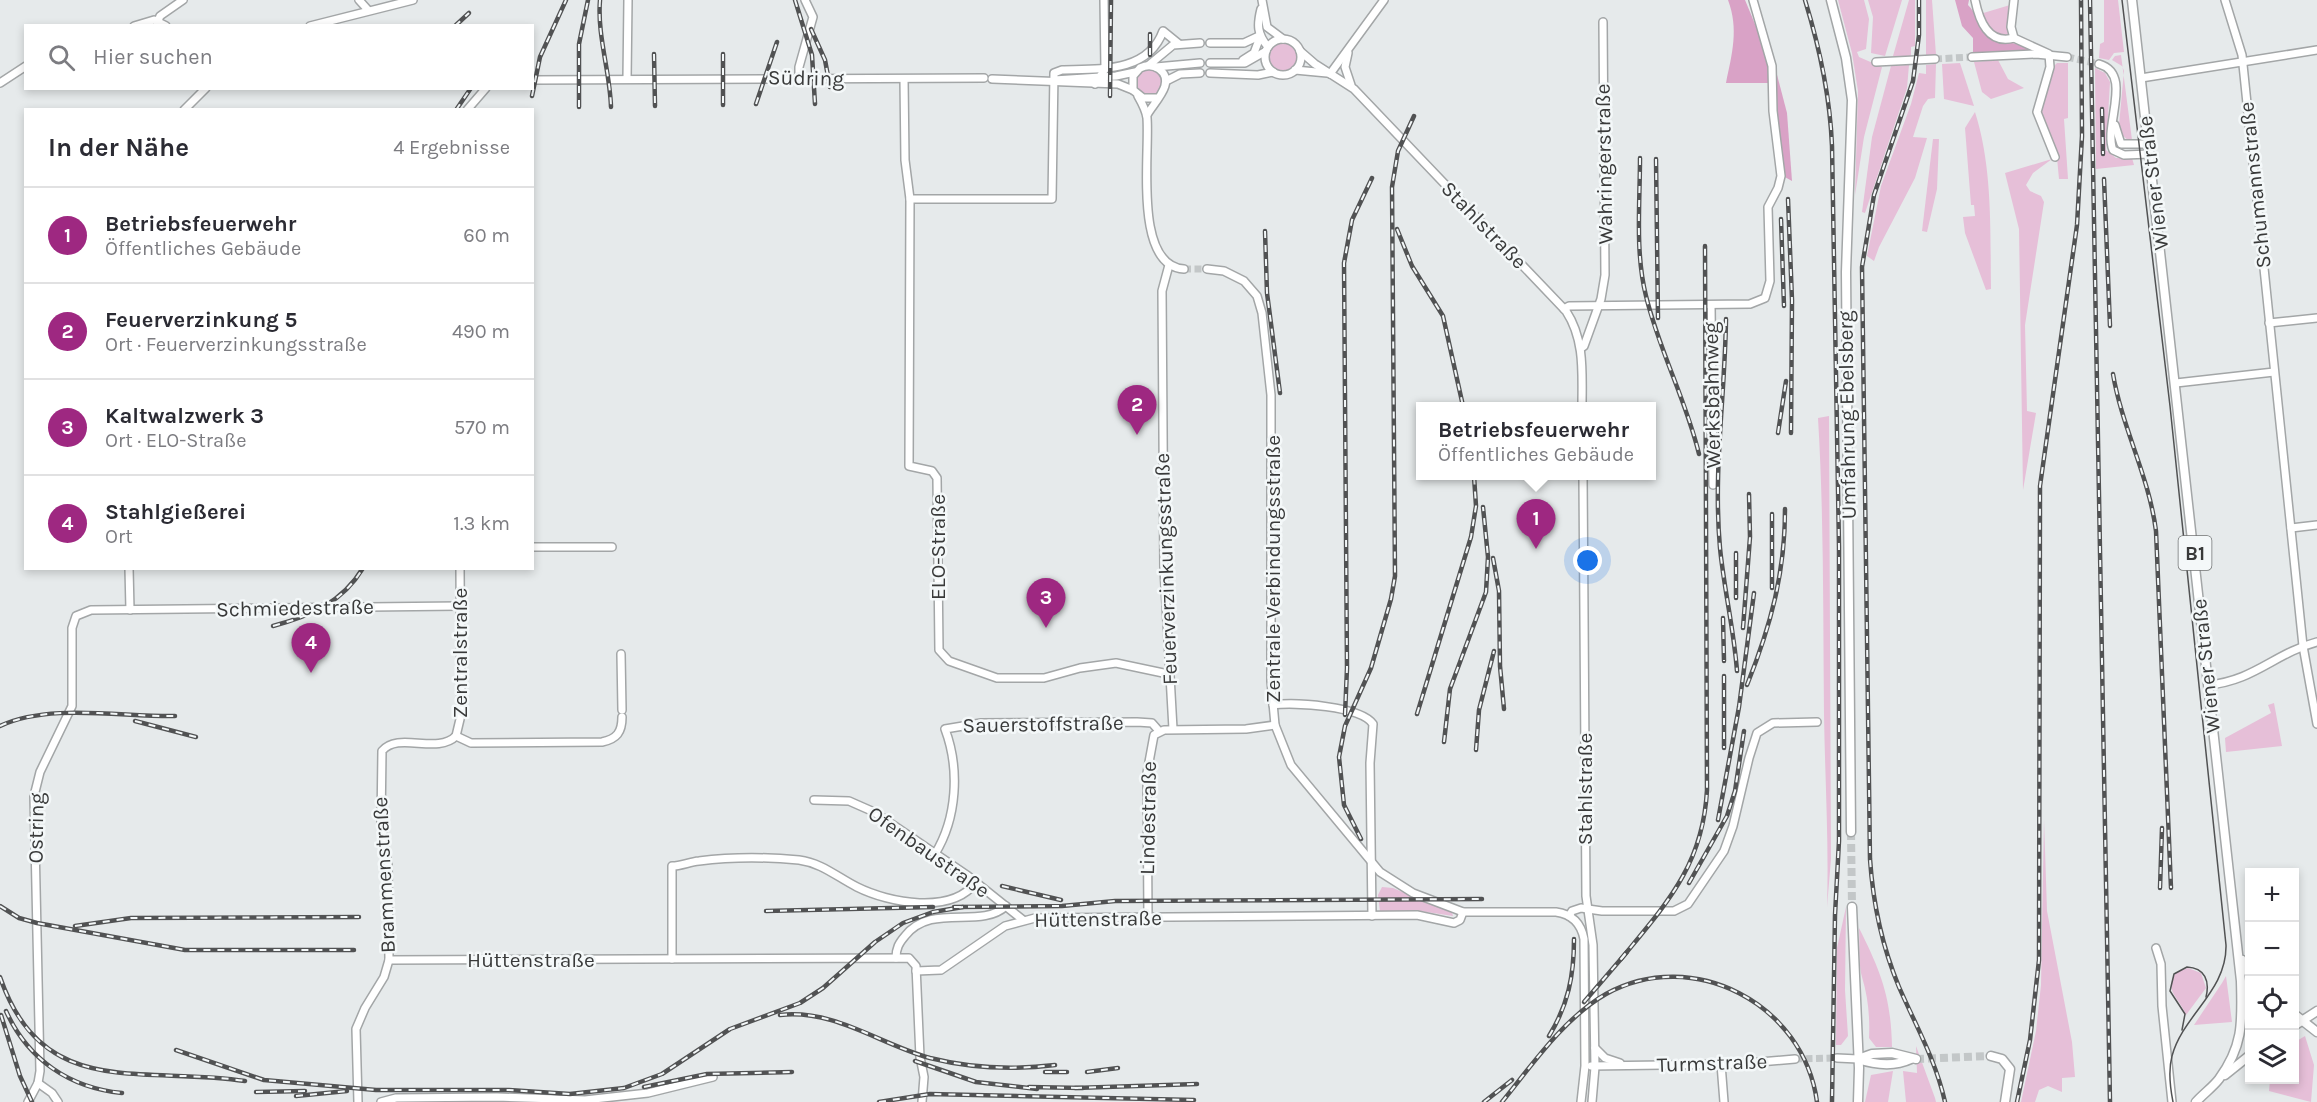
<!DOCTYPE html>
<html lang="de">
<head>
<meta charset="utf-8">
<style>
  body { margin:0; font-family:Karla,sans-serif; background:#f7f7f7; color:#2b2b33 }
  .controls { position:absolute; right:18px; bottom:18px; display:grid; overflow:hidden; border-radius:0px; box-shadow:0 3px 9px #0003 }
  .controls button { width:54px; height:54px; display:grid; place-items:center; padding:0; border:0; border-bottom:2px solid #e1e1e2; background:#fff; color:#2b2b33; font:30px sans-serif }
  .you { position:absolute; left:1588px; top:561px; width:21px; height:21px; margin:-15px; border:4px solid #fff; border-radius:50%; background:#1a73e8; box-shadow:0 0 0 9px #1a73e833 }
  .badge { display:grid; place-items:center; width:39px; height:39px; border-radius:50%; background:#9e2881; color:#fff; font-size:20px; font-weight:700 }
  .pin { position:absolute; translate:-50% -50px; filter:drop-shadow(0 2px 3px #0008) }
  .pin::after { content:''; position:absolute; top:32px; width:21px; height:18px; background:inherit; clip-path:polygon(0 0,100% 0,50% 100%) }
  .popup { position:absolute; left:1416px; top:402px; width:240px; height:78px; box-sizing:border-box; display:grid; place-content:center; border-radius:0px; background:#fff; filter:drop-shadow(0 2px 4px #0005); font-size:20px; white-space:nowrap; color:#7c7c81 }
  .popup b { font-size:22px; color:#2b2b33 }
  .popup::after { content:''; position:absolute; left:50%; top:100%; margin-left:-12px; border:12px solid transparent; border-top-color:#fff }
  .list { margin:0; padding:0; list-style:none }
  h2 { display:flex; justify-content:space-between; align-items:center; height:78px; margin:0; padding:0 24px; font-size:26px }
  h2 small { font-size:20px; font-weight:400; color:#7c7c81 }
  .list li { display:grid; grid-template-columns:39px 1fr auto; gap:18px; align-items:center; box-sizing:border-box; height:96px; padding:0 24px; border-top:2px solid #e1e1e2 }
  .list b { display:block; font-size:22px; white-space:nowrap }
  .list p { margin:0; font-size:20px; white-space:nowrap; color:#7c7c81 }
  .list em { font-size:20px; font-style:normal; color:#7c7c81 }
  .icon { flex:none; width:33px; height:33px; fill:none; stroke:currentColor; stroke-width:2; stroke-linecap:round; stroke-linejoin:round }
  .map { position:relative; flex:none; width:2317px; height:1102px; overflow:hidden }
  .search { position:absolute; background:#fff; box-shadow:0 3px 9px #0003; left:24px; top:24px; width:510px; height:66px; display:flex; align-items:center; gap:15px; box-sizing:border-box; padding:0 21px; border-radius:0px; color:#7c7c81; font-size:22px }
  .panel { position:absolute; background:#fff; box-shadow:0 3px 9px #0003; left:24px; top:108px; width:510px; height:462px; border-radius:0px }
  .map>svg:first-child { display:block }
  .green { fill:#e6bfd8 }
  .forest { fill:#d9a2c6 }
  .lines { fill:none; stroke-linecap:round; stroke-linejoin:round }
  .minor-tunnel { stroke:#c3c7c8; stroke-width:7; stroke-dasharray:7 3.5; stroke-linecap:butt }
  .major-tunnel { stroke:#c3c7c8; stroke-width:8; stroke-dasharray:8 4; stroke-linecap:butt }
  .minor-casing { stroke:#a3a6a7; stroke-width:10 }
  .major-casing { stroke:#a3a6a7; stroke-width:11 }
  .minor { stroke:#fff; stroke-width:7 }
  .major { stroke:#fff; stroke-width:8 }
  .tram { stroke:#515253; stroke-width:1.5 }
  .rail-casing { stroke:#515253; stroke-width:4.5 }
  .rail { stroke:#f4f8f9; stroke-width:2; stroke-dasharray:7; stroke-linecap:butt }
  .labels { text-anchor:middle; stroke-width:5; stroke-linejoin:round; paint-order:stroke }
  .shield { fill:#f4f8f9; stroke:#717373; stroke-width:1.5 }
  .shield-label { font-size:20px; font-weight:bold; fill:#393a3a }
  .street-label { font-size:21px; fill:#393a3a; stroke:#f4f8f9 }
</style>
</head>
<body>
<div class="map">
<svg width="2317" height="1102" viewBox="0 0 2317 1102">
  <rect width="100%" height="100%" fill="#e6eaeb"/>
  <g class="green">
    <path d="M1838 0H1864L1869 19 1866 49 1857 52 1859 57 1882 67 1864 137 1855 195 1858 91 1852 53Z"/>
    <path d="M1868 0H1902L1885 56 1871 53 1873 17Z"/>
    <path d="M1909 0H1915V46L1911 47V56H1893Z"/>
    <path d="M1926 0H1932L1936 55H1926Z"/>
    <path d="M2104 0H2118L2124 52 2114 53 2109 60 2099 58 2100 44 2104 42Z"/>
    <path d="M2010 5 2009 37 1991 32 1980 14Z"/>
    <circle cx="1283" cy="57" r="14"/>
    <path d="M2121 55 2132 140 2130 142 2121 134 2119 125 2124 71 2122 66 2112 60 2115 56Z"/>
    <path d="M1998 60 2008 79 2024 88 1991 99 1982 92 1974 62Z"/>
    <path d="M1960 63 1974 106 1944 99 1942 64Z"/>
    <path d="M2057 63H2068V118L2064 119 2068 179H2059L2057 158 2040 114 2053 67Z"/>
    <path d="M1936 64 1935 98 1928 99 1923 106 1913 137 1927 138 1915 178 1879 247 1874 261 1867 256 1881 186 1911 104 1919 73 1926 74V65Z"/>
    <path d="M1909 65 1907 88 1865 213 1862 212 1872 137 1891 66Z"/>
    <path d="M2095 68 2105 73 2110 82 2106 150 2116 158H2132L2134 165 2096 169Z"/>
    <circle cx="1149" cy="82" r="13"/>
    <path d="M1975 112C1993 169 1990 230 1991 289L1986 290 1965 233 1963 217 1975 216 1974 205H1971L1965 128Z"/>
    <path d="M1933 139H1939L1937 189 1927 232 1922 231Z"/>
    <path d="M2052 159 2033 173 2026 185 2030 191 2041 196 2044 202 2025 325 2027 411 2036 413 2023 490 2019 229 2005 173Z"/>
    <path d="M1829 416 1831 859 1827 907C1829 843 1825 780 1824 715 1823 616 1824 517 1818 418Z"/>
    <path d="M2274 703 2282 746 2226 752 2225 738 2271 713 2268 705Z"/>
    <path d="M2044 819 2047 911 2072 1042 2075 1077 2062 1078V1092L2048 1086 2039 1090 2035 1102H2021L2036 1031 2041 985Z"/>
    <path d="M1382 887 1393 888 1452 913 1453 916 1420 911 1380 912 1378 895Z"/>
    <path d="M1846 907 1845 990 1848 1036 1841 1045H1836L1837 948Z"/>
    <path d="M1859 928C1881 972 1891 997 1892 1047H1876L1869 1038C1870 1016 1868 997 1862 977 1858 962 1860 943 1859 928Z"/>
    <path d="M2188 968 2201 973 2206 988 2186 1015C2180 999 2162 989 2177 972Z"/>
    <path d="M2226 976 2232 1022 2194 1025 2222 983Z"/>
    <path d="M2305 1036 2314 1065 2311 1102 2269 1091 2270 1080H2294L2295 1042Z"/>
    <path d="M1916 1046 1935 1098 1936 1102H1906L1903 1071 1917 1073Z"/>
    <path d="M1893 1071 1888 1102H1865L1871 1075Z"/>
  </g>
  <g class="forest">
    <path d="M1728 0H1745C1756 27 1769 53 1769 83H1726C1732 54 1739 29 1728 0Z"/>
    <path d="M1955 0H1969L1968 5C1977 13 1976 26 1986 33 1998 42 2018 42 2031 50L1973 53V38L1962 26Z"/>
    <path d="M1775 67 1787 113 1792 181 1783 176 1777 117Z"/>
  </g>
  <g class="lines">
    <g class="minor-tunnel">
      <path d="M2067 57 2099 64"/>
      <path d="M1935 59 1972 57"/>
      <path d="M1184 269H1207"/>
      <path d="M1795 1059 1837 1058"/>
    </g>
    <g class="major-tunnel">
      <path d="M1851 832 1852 907"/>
      <path d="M1916 1059 1991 1056"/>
    </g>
    <g class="minor-casing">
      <g id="minor">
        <path d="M359 0 368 10"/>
        <path d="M1262 0 1267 27 1283 39"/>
        <path d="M1975 0C1979 20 1988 45 2014 38"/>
        <path d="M2014 0 2011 27 2014 38 2049 54 2050 67 2037 112 2055 157"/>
        <path d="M2225 0 2242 55 2303 646 2317 724"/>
        <path d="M1261 9C1257 25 1257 34 1268 47"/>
        <path d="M158 21 160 16 183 0"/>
        <path d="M134 26 154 20 166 26"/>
        <path d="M310 26 413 0"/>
        <circle cx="1283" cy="57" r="18"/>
        <path d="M1210 43H1244L1259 36"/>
        <path d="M1300 51 1315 64 1354 89 1566 311C1585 340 1582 373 1582 406"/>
        <path d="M1348 53 1345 67 1351 85"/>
        <path d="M1972 57 2036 54 2067 57"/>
        <path d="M1243 60 1254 53 1260 37"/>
        <path d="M1876 62 1935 59"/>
        <path d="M1210 63H1245L1266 51"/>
        <path d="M2099 64C2134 74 2103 126 2113 150L2124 155 2150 154"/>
        <path d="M1149 65 1173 45 1200 43"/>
        <path d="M1156 67 1200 63"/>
        <path d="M1295 70 1327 73"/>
        <path d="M1210 73 1258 75 1273 72"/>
        <path d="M1330 74 1384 0"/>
        <path d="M799 78V67L813 17 805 0"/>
        <path d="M2141 78 2317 50"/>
        <path d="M627 79 628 0"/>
        <path d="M904 79 905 160 910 199 909 466 932 471 937 478 939 650 949 661 997 678H1044L1080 668 1116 663 1168 674"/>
        <path d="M992 79 1118 84 1133 90"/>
        <path d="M532 80 984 78"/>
        <path d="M1054 80 1116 76 1135 72"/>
        <path d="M1166 81 1180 74 1200 73"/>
        <path d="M0 83 26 66"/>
        <path d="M1095 84 1105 69 1104 0"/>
        <path d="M1138 96C1142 103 1146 110 1147 118 1150 153 1133 266 1184 269"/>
        <path d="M184 110 206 88"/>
        <path d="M467 110 486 88"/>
        <path d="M1147 115C1154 102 1177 82 1159 69 1152 64 1146 65 1140 68L1133 76V90L1143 98H1157"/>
        <path d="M2115 125 2121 144H2149"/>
        <path d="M910 199H1052L1054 73 1062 70C1099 69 1148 73 1163 31L1179 44"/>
        <path d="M1169 265 1162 291 1164 569 1173 729"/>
        <path d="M1207 269 1224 271 1244 281 1257 296 1262 313 1271 395V681L1275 725 1291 765 1380 872 1413 893 1463 912H1556C1571 914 1581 923 1584 939L1585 1066 1581 1102"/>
        <path d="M1711 305 1713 485"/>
        <path d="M1564 309 1569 306 1750 304 1765 298 1770 281 1768 207 1778 188 1781 176 1773 111 1772 66 1753 0"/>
        <path d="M2269 323 2317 318"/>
        <path d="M1581 348 1584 346 1601 299 1605 275 1603 22"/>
        <path d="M2176 383 2274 372"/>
        <path d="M1583 476 1586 896 1593 945 1595 1067 1592 1102"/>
        <path d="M2291 528 2317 525"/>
        <path d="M532 547H612"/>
        <path d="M129 568 130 610"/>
        <path d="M621 654 622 710"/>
        <path d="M2208 685C2254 681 2275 653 2317 642"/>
        <path d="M1273 705C1294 702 1361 706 1373 724L1370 763 1372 916"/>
        <path d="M456 736 471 743 602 742C617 739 622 732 622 717"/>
        <path d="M456 736 461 715 460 568"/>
        <path d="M814 800 849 801 874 812 968 876 1023 920"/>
        <path d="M935 854C957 818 960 769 945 729L981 723 1137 722 1152 723 1159 731"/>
        <path d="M1569 916 1572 911 1581 908 1602 911H1674L1688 904 1724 851 1733 826 1749 758 1757 733 1773 723 1817 722"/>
        <path d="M1148 918 1147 773 1154 735 1164 730 1246 729 1275 725"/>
        <path d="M2156 948 2161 964 2162 1006 2172 1102"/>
        <path d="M896 958C896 948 899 943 905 936 932 902 980 930 1006 906"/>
        <path d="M672 959V866C681 866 689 862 699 861 730 857 767 857 799 860 822 863 837 877 857 887 889 903 952 915 976 882"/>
        <path d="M389 960 909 958 916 966 920 1057 924 1077 922 1102"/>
        <path d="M916 971 941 970 1005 926 1035 918 1417 915 1454 923 1460 920 1463 912"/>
        <path d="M1595 1048 1605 1058 1620 1063"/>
        <path d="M1837 1058 1858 1059"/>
        <path d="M1721 1064 1724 1102"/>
        <path d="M1591 1066 1736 1064 1795 1059"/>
        <path d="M38 1083 52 1093 58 1102"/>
        <path d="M28 1102 38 1083 40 1071 34 796 40 772 72 706V628L76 616 91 610 460 606"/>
        <path d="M358 1102 356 1029 365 1008 384 977 389 960 388 865 381 824 382 751C398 731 437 755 456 736"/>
        <path d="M381 1102 396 1098 497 1097 585 1100 648 1093 713 1077"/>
      </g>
    </g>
    <g class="major-casing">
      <g id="major">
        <path d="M1831 0 1846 58 1852 100 1846 272 1851 832"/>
        <path d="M2132 0 2241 981C2242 1021 2244 1045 2219 1079 2213 1087 2203 1094 2196 1102"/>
        <path d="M1852 907 1859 1068 1858 1102"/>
        <path d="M2242 960 2250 977"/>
        <path d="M2246 1005 2250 1026"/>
        <path d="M2294 1014 2317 1032"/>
        <path d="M2294 1026 2317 1011"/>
        <path d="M1991 1056 2002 1059 2010 1069 2005 1102"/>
        <path d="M1858 1059 1872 1054 1892 1053 1916 1059"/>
        <path d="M1858 1059C1876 1065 1894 1067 1911 1059"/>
        <path d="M2225 1075 2250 1055"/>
      </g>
    </g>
    <use href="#minor" class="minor"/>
    <use href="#major" class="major"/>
    <g class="tram">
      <path d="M2122 0 2170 406 2226 945C2227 991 2183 1015 2172 1056 2168 1071 2170 1087 2173 1102"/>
      <path d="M2182 1030 2185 1014 2170 991 2174 974 2187 967C2205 968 2210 981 2206 997"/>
    </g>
    <g class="rail-casing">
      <g id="rail">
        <path d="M600 0C597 36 610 71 611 107"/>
        <path d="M795 0 812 55 815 104"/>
        <path d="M1805 0C1820 49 1830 95 1832 146L1839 547V841L1835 915 1832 1102"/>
        <path d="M1919 0V35L1913 81 1874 195 1862 267 1870 859C1873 904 1882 946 1899 987 1916 1026 1936 1061 1945 1102"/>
        <path d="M2090 0 2110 1102"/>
        <path d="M455 26 469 13"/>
        <path d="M811 29 825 60 830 87"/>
        <path d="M1150 34V55"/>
        <path d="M654 54 655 106"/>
        <path d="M723 54V105"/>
        <path d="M532 96 540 57 566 0"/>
        <path d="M1110 96 1111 0"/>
        <path d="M756 104 777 42"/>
        <path d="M579 107V44L588 0"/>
        <path d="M2102 109 2103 154"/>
        <path d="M456 110 471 88"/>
        <path d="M1640 158C1640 203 1635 252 1646 296 1659 350 1686 400 1699 454"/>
        <path d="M1656 159 1658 318"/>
        <path d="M2104 179 2110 326"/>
        <path d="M1788 199 1792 300 1791 433"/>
        <path d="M1781 219 1784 306"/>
        <path d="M1397 229 1412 266 1443 316 1463 406"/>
        <path d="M1265 231 1267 293 1280 393"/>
        <path d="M1726 319C1725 396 1713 471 1720 548 1724 589 1734 630 1737 671"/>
        <path d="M2113 374C2122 428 2149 476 2156 531L2171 888"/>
        <path d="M1778 433 1786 381"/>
        <path d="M1772 514V588"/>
        <path d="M1736 553V598"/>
        <path d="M1493 558 1499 591 1500 666 1504 709"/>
        <path d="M1723 618 1724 661"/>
        <path d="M273 626C310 616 342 603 363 568"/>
        <path d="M1743 628 1750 537 1749 494"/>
        <path d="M1724 676V748"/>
        <path d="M1747 685C1771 625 1785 573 1785 509"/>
        <path d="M1417 714 1471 537 1476 506 1474 476"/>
        <path d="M1345 715 1347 668 1344 263 1352 220 1372 178"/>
        <path d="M135 721 196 737"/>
        <path d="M0 726C49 703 121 717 175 716"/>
        <path d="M1444 742 1450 689 1486 592 1488 557 1483 507"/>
        <path d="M1476 750 1479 710 1494 651"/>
        <path d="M1718 820 1739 707 1754 593"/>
        <path d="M1361 839 1344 805 1339 757 1345 726 1371 668 1391 599 1395 576 1392 187 1398 151 1414 116"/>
        <path d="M1689 883 1727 816 1735 791 1744 731"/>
        <path d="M1002 886 1061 900"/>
        <path d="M2160 888 2162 828"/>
        <path d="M0 906 19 918 37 923 185 950H354"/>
        <path d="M954 907 1062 906 1115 901 1482 899"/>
        <path d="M766 911 933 907"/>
        <path d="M75 926 131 918 359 917"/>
        <path d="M1621 959C1667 903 1703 865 1707 790L1705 246"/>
        <path d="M0 977C43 1102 143 1065 245 1081"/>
        <path d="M1584 1002 1627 952"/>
        <path d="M6 1011C28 1060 70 1088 122 1093"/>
        <path d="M1 1015 20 1076 32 1102"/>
        <path d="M780 1015C835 1009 879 1044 930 1058 970 1068 1014 1070 1055 1065"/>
        <path d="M1549 1036C1568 1005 1574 976 1574 939"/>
        <path d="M176 1050 264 1080 376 1090H509L570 1094 624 1088 662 1074 730 1029 800 1003 823 988 875 942 903 923 933 912 963 907"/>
        <path d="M915 1061 976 1082 1037 1089"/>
        <path d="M1045 1072H1067"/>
        <path d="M1087 1072 1118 1068"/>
        <path d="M644 1087 707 1074 792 1072"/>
        <path d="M1029 1087 1083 1088"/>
        <path d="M1075 1088 1197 1084"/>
        <path d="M256 1092 305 1091"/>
        <path d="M296 1096 347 1091"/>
        <path d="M879 1102 930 1094 1194 1100"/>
        <path d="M1484 1102 1512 1080"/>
        <path d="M1502 1102C1532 1065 1564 1018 1606 994 1693 946 1804 1004 1817 1102"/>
        <path d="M2017 1102 2030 1040 2039 960 2040 486 2077 225 2082 136 2081 0"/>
      </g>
    </g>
    <use href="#rail" class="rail"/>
  </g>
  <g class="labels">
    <rect class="shield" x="2178.5" y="536" width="33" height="34" rx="4.5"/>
    <g class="shield-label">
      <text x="2195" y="560">B1</text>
    </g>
    <g class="street-label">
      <text transform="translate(806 78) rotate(1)" y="7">Südring</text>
      <text transform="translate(1604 164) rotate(-91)" y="7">Wahringerstraße</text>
      <text transform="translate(2153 183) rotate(-97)" y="7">Wiener Straße</text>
      <text transform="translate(2255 185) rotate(-96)" y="7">Schumannstraße</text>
      <text transform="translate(1484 225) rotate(46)" y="7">Stahlstraße</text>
      <text transform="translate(1712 395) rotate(-91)" y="7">Werksbahnweg</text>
      <text transform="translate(1847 415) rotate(-91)" y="7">Umfahrung Ebelsberg</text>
      <text transform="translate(938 547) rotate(-90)" y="7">ELO-Straße</text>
      <text transform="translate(1166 569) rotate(-92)" y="7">Feuerverzinkungsstraße</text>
      <text transform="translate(1273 569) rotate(-90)" y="7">Zentrale Verbindungsstraße</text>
      <text transform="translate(295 608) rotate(-1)" y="7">Schmiedestraße</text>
      <text transform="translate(460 653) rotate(-90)" y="7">Zentralstraße</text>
      <text transform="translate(2206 666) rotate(-96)" y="7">Wiener Straße</text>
      <text transform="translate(1043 724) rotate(-1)" y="7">Sauerstoffstraße</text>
      <text transform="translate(1585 789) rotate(-90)" y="7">Stahlstraße</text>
      <text transform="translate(1148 818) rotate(-89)" y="7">Lindestraße</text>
      <text transform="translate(36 828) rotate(-89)" y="7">Ostring</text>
      <text transform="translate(929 852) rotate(35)" y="7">Ofenbaustraße</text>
      <text transform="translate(384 875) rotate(-93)" y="7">Brammenstraße</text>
      <text transform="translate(1098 919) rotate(-1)" y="7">Hüttenstraße</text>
      <text x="531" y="967">Hüttenstraße</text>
      <text transform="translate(1712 1063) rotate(-2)" y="7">Turmstraße</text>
    </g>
  </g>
</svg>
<div class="controls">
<button>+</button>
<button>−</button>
<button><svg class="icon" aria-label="locate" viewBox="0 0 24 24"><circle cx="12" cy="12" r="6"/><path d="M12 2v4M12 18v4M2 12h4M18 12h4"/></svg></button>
<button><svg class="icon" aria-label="layers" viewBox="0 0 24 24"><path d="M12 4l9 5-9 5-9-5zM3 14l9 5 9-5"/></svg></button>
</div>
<div class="you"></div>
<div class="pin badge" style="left:1536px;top:549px">1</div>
<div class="popup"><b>Betriebsfeuerwehr</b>Öffentliches Gebäude</div>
<div class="pin badge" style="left:1137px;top:435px">2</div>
<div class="pin badge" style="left:1046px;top:628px">3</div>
<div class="pin badge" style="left:311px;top:673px">4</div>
<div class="search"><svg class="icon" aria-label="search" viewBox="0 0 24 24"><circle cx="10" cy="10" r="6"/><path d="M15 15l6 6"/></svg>Hier suchen</div>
<section class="panel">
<h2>In der Nähe<small>4 Ergebnisse</small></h2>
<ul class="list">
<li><span class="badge">1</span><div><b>Betriebsfeuerwehr</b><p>Öffentliches Gebäude</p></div><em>60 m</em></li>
<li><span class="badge">2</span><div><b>Feuerverzinkung 5</b><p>Ort · Feuerverzinkungsstraße</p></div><em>490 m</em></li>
<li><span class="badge">3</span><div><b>Kaltwalzwerk 3</b><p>Ort · ELO-Straße</p></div><em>570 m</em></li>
<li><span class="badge">4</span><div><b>Stahlgießerei</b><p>Ort</p></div><em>1.3 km</em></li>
</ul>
</section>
</div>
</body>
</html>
